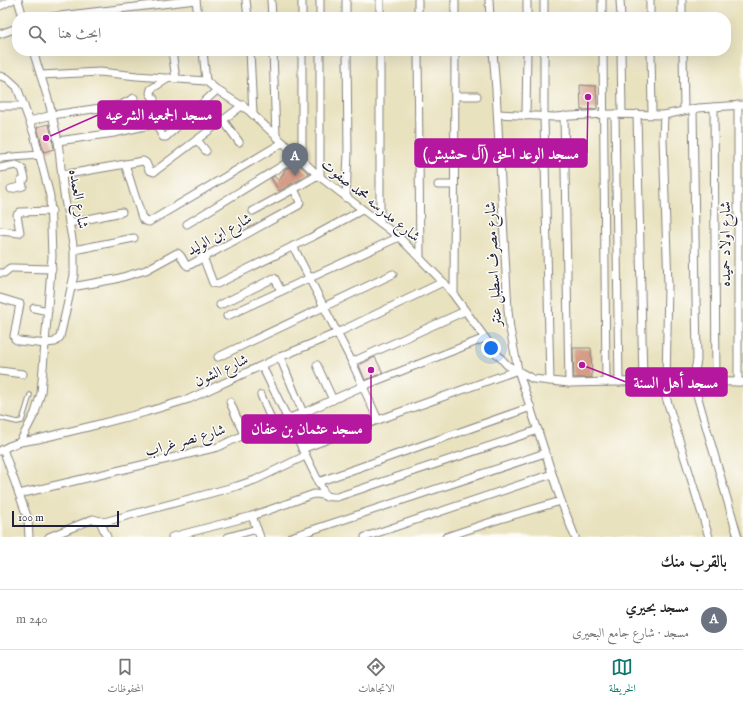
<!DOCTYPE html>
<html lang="ar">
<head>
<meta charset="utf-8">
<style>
  body { margin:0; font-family:"IM FELL English",Amiri,serif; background:#f2f2f2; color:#222; direction:rtl }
  .scale { position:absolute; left:12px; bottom:10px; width:107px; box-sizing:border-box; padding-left:4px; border:2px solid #22223b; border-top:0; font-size:11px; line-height:14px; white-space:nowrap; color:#22223b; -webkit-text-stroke:3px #fdfcf7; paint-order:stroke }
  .you { position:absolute; left:491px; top:348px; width:14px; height:14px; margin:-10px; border:3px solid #fff; border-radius:50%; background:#1a73e8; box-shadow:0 0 0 6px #1a73e833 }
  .badge { display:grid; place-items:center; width:26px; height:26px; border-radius:50%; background:#0f766e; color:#fff; font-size:13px; font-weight:700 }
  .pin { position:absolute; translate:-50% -33px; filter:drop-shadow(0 1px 2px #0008) }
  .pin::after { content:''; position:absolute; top:21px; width:14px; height:12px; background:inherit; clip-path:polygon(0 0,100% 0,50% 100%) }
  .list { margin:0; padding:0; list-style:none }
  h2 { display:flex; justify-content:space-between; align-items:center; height:52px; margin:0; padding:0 16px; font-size:17px }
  h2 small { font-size:13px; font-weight:400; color:#767676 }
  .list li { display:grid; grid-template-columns:26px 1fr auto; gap:12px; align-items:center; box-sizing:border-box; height:60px; padding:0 16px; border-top:1px solid #e0e0e0 }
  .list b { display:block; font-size:15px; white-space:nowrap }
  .list p { margin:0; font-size:13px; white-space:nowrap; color:#767676 }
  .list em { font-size:13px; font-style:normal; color:#767676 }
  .icon { flex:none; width:22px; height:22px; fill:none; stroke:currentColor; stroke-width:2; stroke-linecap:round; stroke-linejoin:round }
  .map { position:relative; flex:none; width:743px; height:537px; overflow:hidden; direction:ltr }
  .search { position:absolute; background:#fff; box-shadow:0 4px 16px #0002; left:12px; right:12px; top:12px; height:44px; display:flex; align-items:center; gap:10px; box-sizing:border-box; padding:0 14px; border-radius:16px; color:#767676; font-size:15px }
  .sheet { height:112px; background:#fff }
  nav { display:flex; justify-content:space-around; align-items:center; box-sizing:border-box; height:56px; border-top:1px solid #e0e0e0; background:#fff; font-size:11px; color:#767676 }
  nav a { display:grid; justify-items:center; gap:2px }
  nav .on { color:#0f766e }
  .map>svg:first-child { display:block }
  .building { fill:#d59d88 }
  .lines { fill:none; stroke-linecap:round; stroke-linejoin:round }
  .lane-casing { stroke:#86827d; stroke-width:5.5 }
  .street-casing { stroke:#86827d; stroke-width:9 }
  .lane { stroke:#fff; stroke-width:3.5 }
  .street { stroke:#fff; stroke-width:7 }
  .labels { text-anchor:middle; stroke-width:3; stroke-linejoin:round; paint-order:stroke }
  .street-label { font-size:15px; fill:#22223b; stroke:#fdfcf7 }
  .leader { fill:none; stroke:#b5179e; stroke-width:1.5 }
  .callout-dot { fill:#b5179e; stroke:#fdfcf7; stroke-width:1.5 }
  .callout { fill:#b5179e; stroke:#b5179e; stroke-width:1.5 }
  .callout-label { font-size:16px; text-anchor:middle; font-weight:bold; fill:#fff }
</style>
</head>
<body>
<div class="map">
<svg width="743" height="537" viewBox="0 0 743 537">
  <rect width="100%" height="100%" fill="#fdfcf7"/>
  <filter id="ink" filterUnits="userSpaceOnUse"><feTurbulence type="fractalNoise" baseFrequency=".025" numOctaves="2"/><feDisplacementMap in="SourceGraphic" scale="8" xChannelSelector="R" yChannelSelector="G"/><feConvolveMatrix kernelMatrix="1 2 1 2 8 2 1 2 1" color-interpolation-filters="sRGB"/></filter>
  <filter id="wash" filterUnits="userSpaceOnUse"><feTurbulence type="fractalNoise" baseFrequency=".012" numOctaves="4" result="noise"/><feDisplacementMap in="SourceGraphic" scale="16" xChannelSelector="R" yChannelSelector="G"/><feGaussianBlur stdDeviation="0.9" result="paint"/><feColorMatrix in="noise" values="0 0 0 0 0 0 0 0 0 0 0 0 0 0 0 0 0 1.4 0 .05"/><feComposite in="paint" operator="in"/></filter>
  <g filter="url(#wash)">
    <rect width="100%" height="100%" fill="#e9e2bf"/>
    <g id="blocks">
      <g class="building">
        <path d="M580 85 596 86 597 109 581 110Z"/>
        <path d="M49 124 54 149 44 152 37 127Z"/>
        <path d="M297 163 309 174 279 191 271 178 274 176 279 181 285 170Z"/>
        <path d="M573 348H591L592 378H574Z"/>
        <path d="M375 357 383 373 365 380 359 365Z"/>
      </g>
    </g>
  </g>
  <g filter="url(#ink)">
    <use href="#blocks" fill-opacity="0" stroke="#86827d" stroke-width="1"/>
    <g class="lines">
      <g class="lane-casing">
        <path id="lane" d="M0 418 17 422 22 421 30 395"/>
      </g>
      <g class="street-casing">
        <g id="street">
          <path d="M18 0 23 17"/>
          <path d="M196 0 198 17"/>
          <path d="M246 0 248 17"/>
          <path d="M271 0 272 17"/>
          <path d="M302 0V17"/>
          <path d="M346 0V17"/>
          <path d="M380 0V17"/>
          <path d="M418 0V17"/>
          <path d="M489 0 490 17"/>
          <path d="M602 0V17"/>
          <path d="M620 0 621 17"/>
          <path d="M650 0V17"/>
          <path d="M682 0V17"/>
          <path d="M0 6 12 0"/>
          <path d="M51 17 196 0"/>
          <path d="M320 17V0"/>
          <path d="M455 17V0"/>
          <path d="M527 17V0"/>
          <path d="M544 17V0"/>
          <path d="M0 34 17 28"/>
          <path d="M33 51 49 102 58 141 64 194 74 250V275L60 337 55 342 46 343"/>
          <path d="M172 51 176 79"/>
          <path d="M203 51 206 81"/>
          <path d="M250 51 253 114"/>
          <path d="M273 51 276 137"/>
          <path d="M320 51V177"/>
          <path d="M418 51 420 259"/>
          <path d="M493 51 496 90 508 310 510 329 518 370 561 501 575 537"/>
          <path d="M544 51V117L550 381"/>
          <path d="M603 51 606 382"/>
          <path d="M621 51 622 114"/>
          <path d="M651 51 652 114"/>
          <path d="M683 51 684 110"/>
          <path d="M41 75 100 72 137 76 206 81 217 90 248 110 320 177 399 237 448 287 496 353 507 365 533 379 569 383 661 381 743 382"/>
          <path d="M0 76 7 78 17 87 34 134 50 196 52 257 41 393 35 413 20 442"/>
          <path d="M455 96H477"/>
          <path d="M154 99 150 93 151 89 169 78"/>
          <path d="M738 105V382"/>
          <path d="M0 106H24"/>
          <path d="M714 107 716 382"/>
          <path d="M693 109 697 360 693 381 738 537"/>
          <path d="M498 114 554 117 604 114 664 115 698 108 743 105"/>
          <path d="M615 114 619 382"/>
          <path d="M637 114 643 381"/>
          <path d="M664 115 663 139 668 285 666 381"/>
          <path d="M526 116 527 51"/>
          <path d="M564 116 569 383"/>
          <path d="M223 120 239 142"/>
          <path d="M30 121 52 115 121 105 134 98"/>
          <path d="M197 140 206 151"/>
          <path d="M58 141 114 133 154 124 157 126 163 137H166L217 90"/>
          <path d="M0 158 40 155"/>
          <path d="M302 159V51"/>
          <path d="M125 164 142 218 145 221 149 222 282 143"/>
          <path d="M0 168 16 165 22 168 25 179 21 181 23 186 11 189"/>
          <path d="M62 175 143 161 146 163 149 170 154 172 243 105"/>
          <path d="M438 185H454"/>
          <path d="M346 198 348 153 347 51"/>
          <path d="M253 211 294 189 318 175"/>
          <path d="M380 222V51"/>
          <path d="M69 223 122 212"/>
          <path d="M187 224 298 156"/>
          <path d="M0 231 19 233 20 232 17 215 20 212 52 211"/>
          <path d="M293 246 352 362 378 420"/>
          <path d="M74 250 134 238"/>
          <path d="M203 257 213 283 217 284 310 238 362 210"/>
          <path d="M0 273H4L10 268H13L52 269"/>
          <path d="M72 287 116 279 146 270 177 253C183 255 183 264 188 266L299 205 300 202 294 189"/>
          <path d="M454 294 455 51"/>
          <path d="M0 298 20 304 14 336 15 339 19 341 46 344"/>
          <path d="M220 305 274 278 275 279 281 291"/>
          <path d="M34 308 48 311"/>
          <path d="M227 316 399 237"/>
          <path d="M218 357 393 274"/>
          <path d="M280 357 303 413"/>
          <path d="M352 362 465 311"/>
          <path d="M317 365 333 400"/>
          <path d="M262 366 326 497"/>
          <path d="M0 371 23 374"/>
          <path d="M661 381 709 537"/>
          <path d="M261 395 273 424"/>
          <path d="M230 402 244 435"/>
          <path d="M3 449 28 519 29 537"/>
          <path d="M302 449 378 420 518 370"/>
          <path d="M0 451 9 446 20 442 38 439 88 427 146 412 189 399 280 357 337 333 443 282"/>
          <path d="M318 482 531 407"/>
          <path d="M19 494 218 447 252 431 303 413 363 386 485 338"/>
          <path d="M252 516 260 537"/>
          <path d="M100 521 107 537"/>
          <path d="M49 537 93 519 104 522 237 486 255 480 305 456"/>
          <path d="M172 537 252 516 314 494C322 494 328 498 337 497L538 430"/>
          <path d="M228 537 257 529"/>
          <path d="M291 537 545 453"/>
          <path d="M365 537 552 474"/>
          <path d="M446 537 500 519 561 501"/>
        </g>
      </g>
      <use href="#lane" class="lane"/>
      <use href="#street" class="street"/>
    </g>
  </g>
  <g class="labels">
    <g class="street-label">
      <text transform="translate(79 199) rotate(81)" y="5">شارع العمده</text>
      <text transform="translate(371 200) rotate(39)" y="5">شارع مدرسه محمد صفوت</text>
      <text transform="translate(219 234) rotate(-29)" y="5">شارع ابن الوليد</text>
      <text transform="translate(725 244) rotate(-90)" y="5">شارع اولاد حميده</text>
      <text transform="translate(493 264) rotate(-93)" y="5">شارع مصرف اسطبل عنتر</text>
      <text transform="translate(221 370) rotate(-25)" y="5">شارع الشون</text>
      <text transform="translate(185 440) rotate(-16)" y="5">شارع نصر غراب</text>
    </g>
  </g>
  <path class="leader" d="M46 138L98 115M588 97L587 153M582 365L626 382M371 370L371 429"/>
  <g class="callout-dot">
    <circle cx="46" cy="138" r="4"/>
    <circle cx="588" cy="97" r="4"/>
    <circle cx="582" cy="365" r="4"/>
    <circle cx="371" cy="370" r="4"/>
  </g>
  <g class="callout">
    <rect x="98" y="101" width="123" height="28" rx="4"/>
    <rect x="415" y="139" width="172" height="28" rx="4"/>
    <rect x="626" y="368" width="101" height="28" rx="4"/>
    <rect x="242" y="415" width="129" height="28" rx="4"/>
  </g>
  <g class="callout-label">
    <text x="159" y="120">مسجد الجمعيه الشرعيه</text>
    <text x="501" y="159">مسجد الوعد الحق (آل حشيش)</text>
    <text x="676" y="388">مسجد أهل السنة</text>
    <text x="307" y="434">مسجد عثمان بن عفان</text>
  </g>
</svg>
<div class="scale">100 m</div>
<div class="you"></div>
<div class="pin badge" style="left:295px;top:176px;background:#6b7280">A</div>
<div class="search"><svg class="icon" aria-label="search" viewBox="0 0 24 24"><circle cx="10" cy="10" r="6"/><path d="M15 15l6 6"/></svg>ابحث هنا</div>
</div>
<section class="sheet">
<h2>بالقرب منك<small></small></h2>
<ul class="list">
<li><span class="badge" style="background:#6b7280">A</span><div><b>مسجد بحيري</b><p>مسجد · شارع جامع البحيرى</p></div><em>240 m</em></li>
</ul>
</section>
<nav>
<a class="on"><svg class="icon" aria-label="map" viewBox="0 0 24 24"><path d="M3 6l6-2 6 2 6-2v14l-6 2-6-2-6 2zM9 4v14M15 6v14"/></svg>الخريطة</a>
<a><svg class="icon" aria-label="directions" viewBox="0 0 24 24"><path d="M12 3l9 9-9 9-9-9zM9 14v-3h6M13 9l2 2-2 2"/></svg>الاتجاهات</a>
<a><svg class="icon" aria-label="saved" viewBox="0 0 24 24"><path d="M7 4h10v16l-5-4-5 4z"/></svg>المحفوظات</a>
</nav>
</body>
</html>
